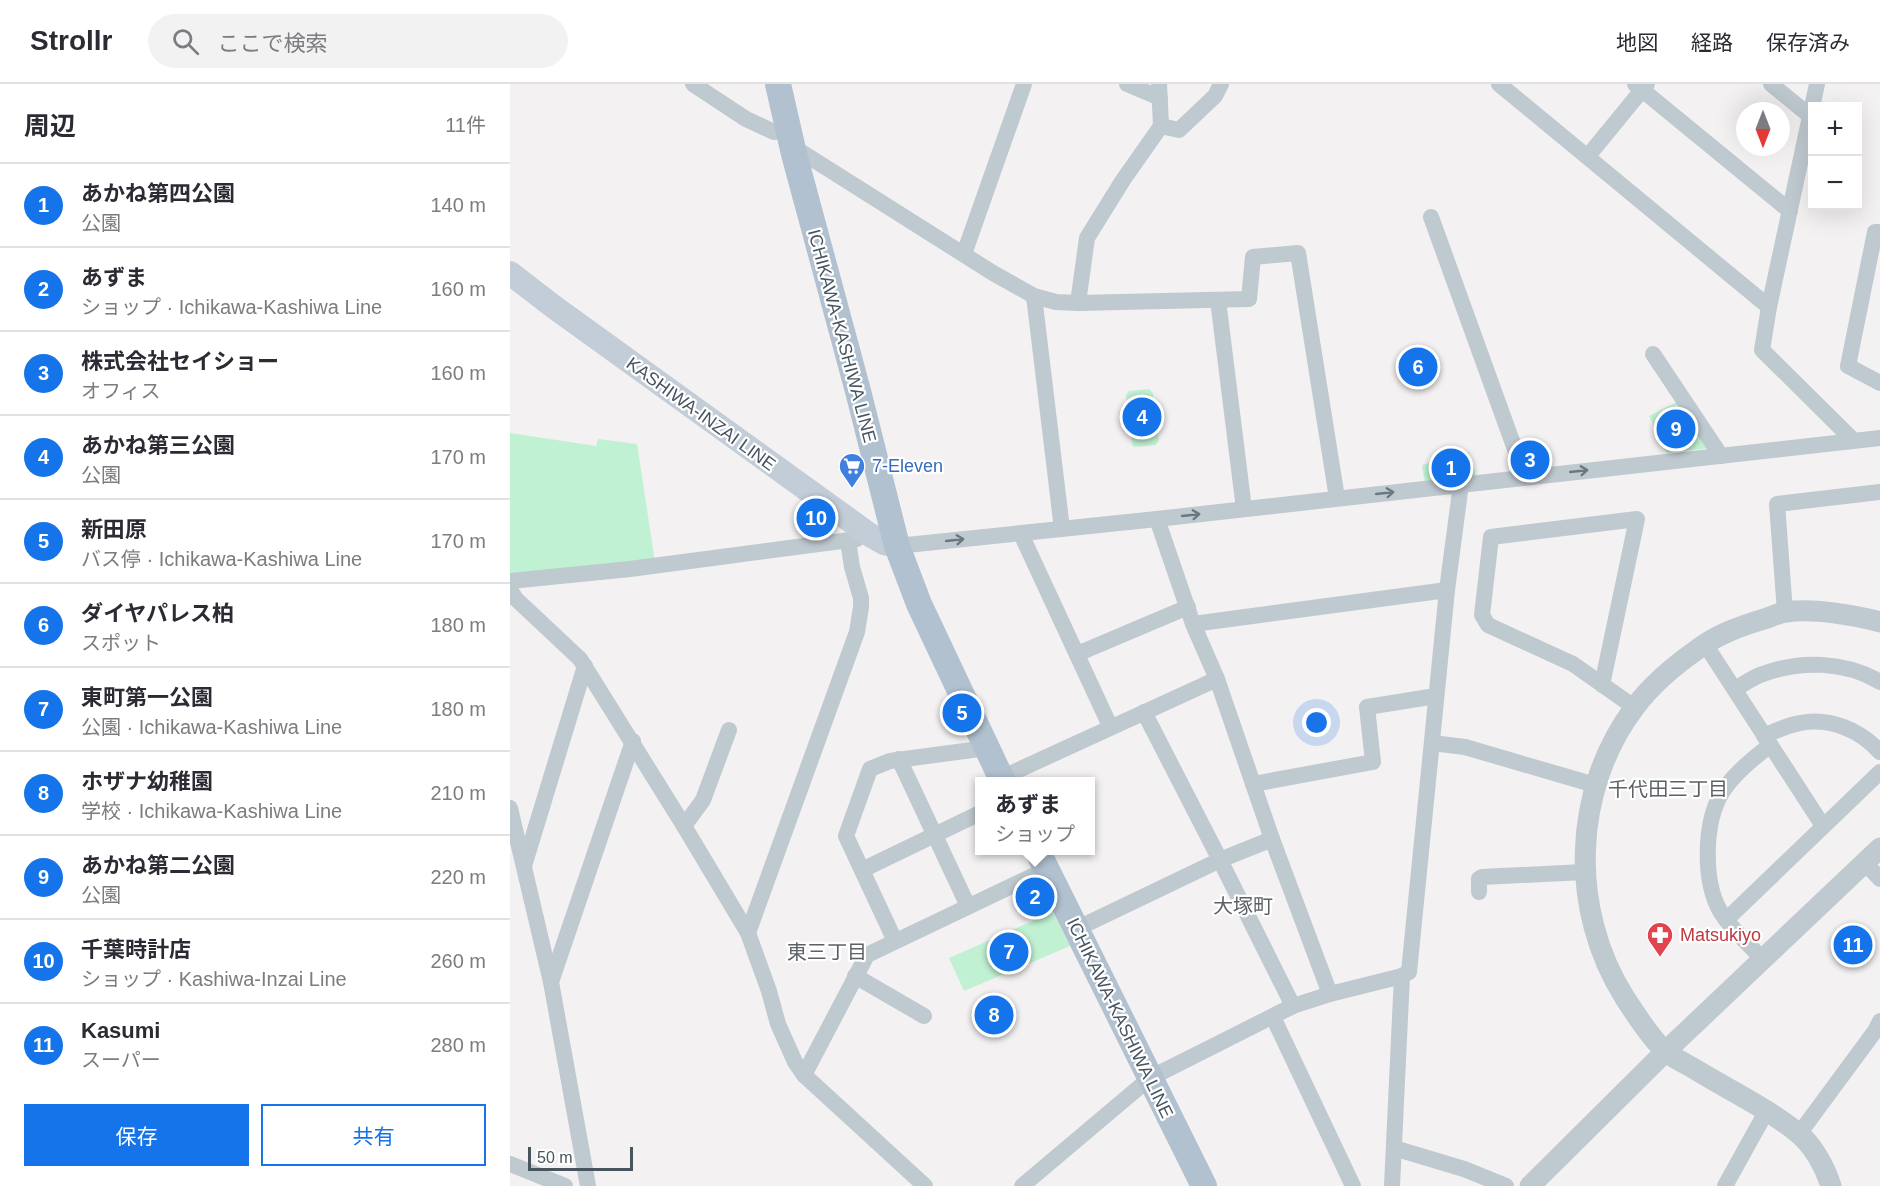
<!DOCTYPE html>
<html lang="ja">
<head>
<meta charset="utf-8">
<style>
  body { margin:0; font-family:Arial,"Noto Sans JP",sans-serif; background:#f2f2f3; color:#2b2b33 }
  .controls { position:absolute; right:18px; top:18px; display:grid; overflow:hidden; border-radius:0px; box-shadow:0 6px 24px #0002 }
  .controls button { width:54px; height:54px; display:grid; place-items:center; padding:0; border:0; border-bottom:2px solid #e1e1e2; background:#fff; color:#2b2b33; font:30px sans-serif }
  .compass { position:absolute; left:1226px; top:18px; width:54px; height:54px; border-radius:50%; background:#fff; box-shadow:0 6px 24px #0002; rotate:180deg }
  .scale { position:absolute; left:18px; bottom:15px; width:105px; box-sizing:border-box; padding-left:6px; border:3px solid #48555f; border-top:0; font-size:16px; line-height:21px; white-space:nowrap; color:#48555f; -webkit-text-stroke:4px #fff; paint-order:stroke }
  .you { position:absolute; left:807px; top:639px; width:21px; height:21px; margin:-15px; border:4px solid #fff; border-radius:50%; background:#1a73e8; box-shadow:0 0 0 9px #1a73e833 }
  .badge { display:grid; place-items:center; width:39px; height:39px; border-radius:50%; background:#1574e9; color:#fff; font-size:20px; font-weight:700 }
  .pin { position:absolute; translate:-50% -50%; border:3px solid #fff; box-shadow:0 2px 6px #0006 }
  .popup { position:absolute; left:465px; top:693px; width:120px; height:78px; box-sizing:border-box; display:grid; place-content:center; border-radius:0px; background:#fff; filter:drop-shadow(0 2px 4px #0005); font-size:20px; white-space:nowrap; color:#7c7c81 }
  .popup b { font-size:22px; color:#2b2b33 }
  .popup::after { content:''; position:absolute; left:50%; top:100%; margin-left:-12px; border:12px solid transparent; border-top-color:#fff }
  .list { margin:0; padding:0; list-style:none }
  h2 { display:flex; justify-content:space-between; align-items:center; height:78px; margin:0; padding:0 24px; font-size:26px }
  h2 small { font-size:20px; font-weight:400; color:#7c7c81 }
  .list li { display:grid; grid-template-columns:39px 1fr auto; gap:18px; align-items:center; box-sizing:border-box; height:84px; padding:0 24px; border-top:2px solid #e1e1e2 }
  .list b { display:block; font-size:22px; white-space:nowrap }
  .list p { margin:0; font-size:20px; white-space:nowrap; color:#7c7c81 }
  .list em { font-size:20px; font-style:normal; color:#7c7c81 }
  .actions { display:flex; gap:12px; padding:18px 24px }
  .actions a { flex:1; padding:14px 0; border:2px solid #1574e9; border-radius:0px; text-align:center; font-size:21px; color:#1574e9 }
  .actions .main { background:#1574e9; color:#fff }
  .icon { flex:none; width:33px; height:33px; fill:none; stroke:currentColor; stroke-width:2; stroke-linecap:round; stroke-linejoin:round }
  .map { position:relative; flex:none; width:1370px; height:1102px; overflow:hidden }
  header { display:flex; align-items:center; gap:36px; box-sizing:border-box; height:84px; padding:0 30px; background:#fff; border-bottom:2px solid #e1e1e2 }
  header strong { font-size:28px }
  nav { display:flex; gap:33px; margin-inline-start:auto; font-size:21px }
  .search { width:420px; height:54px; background:#f2f2f3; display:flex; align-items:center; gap:15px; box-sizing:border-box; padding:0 21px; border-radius:33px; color:#7c7c81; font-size:22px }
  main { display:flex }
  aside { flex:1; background:#fff }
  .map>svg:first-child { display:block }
  .green { fill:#c0f1d2 }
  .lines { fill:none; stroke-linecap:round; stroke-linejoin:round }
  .minor { stroke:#bfc9d0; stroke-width:16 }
  .tertiary { stroke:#bfc9d0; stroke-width:21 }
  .secondary { stroke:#c2cdd8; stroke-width:24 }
  .primary { stroke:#b1c1d0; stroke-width:26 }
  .oneway { stroke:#6c7881 }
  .labels { text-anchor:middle; stroke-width:4.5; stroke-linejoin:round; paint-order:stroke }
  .street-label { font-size:18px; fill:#48555f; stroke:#fff }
  .shop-label { font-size:18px; fill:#366cbe; stroke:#fff; text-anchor:start }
  .health-label { font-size:18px; fill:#be3a42; stroke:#fff; text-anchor:start }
  .neighbourhood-label { font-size:20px; fill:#5d6166; stroke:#fff }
</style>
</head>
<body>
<header>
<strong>Strollr</strong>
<div class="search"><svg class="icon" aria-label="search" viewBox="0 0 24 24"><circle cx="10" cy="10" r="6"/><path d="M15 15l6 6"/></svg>ここで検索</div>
<nav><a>地図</a><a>経路</a><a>保存済み</a></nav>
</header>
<main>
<aside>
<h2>周辺<small>11件</small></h2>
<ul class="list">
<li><span class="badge">1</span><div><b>あかね第四公園</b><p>公園</p></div><em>140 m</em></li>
<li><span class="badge">2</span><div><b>あずま</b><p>ショップ · Ichikawa-Kashiwa Line</p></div><em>160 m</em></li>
<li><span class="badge">3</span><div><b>株式会社セイショー</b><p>オフィス</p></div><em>160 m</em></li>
<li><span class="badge">4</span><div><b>あかね第三公園</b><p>公園</p></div><em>170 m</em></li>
<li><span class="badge">5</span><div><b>新田原</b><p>バス停 · Ichikawa-Kashiwa Line</p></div><em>170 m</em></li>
<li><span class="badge">6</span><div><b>ダイヤパレス柏</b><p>スポット</p></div><em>180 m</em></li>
<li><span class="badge">7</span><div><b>東町第一公園</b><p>公園 · Ichikawa-Kashiwa Line</p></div><em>180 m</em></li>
<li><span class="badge">8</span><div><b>ホザナ幼稚園</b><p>学校 · Ichikawa-Kashiwa Line</p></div><em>210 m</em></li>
<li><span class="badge">9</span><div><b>あかね第二公園</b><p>公園</p></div><em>220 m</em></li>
<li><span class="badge">10</span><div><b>千葉時計店</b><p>ショップ · Kashiwa-Inzai Line</p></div><em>260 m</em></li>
<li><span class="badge">11</span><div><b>Kasumi</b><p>スーパー</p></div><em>280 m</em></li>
</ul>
<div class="actions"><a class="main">保存</a><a>共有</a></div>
</aside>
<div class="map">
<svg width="1370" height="1102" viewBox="0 0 1370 1102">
  <rect width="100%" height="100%" fill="#f3f1f1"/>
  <g class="green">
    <path d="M639 305 643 309 649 356 646 361 624 363 622 360 616 311 619 307Z"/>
    <path d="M1167 318 1200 364 1157 369 1139 332Z"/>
    <path d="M0 349 86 362 88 355 127 360 145 478 0 494Z"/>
    <path d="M959 368 967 394 915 399 912 381Z"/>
    <path d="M543 828 560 862 454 907 439 874Z"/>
  </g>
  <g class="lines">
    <g class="minor">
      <path d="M183 0 236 35 264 48 278 46"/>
      <path d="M617 0 650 14"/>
      <path d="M989 0 1259 223"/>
      <path d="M1125 0 1280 127"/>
      <path d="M1261 0 1300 32"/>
      <path d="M1307 0 1259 223 1252 266 1344 357"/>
      <path d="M651 42 669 46 705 12 711 0"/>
      <path d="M284 70 293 69 483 189 524 212 546 218 568 219 739 215 743 173 788 169 827 414"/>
      <path d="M1078 72 1137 0"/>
      <path d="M921 133 1015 393"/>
      <path d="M1370 148H1365L1338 282 1370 299"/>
      <path d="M454 170 514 0"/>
      <path d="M524 212 552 445"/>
      <path d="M708 216 734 425"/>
      <path d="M568 219 577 154 613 96 651 42 649 0"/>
      <path d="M1143 270 1211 372"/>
      <path d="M647 435 683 540 707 595 762 755 820 910"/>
      <path d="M511 450 600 642"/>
      <path d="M387 462 647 435 1370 354"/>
      <path d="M0 497 120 485 347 455"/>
      <path d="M0 506 6 515 70 575 174 742 238 849 259 907 268 940 285 978 294 991 415 1102"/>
      <path d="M1275 528 1267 420 1370 408"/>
      <path d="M683 540 937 506"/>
      <path d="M1195 560 1313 742"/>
      <path d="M567 570 678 523"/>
      <path d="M1092 601 1127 435 981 453 972 531 978 541 1063 580 1124 623"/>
      <path d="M1225 605C1234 600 1243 593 1253 590 1291 576 1335 577 1370 598"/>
      <path d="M634 628 710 776 783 922 820 910 892 892"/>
      <path d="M1254 652C1265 647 1278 641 1290 639 1320 633 1350 646 1370 668"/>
      <path d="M922 659 955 663 1085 701"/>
      <path d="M389 675 458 822"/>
      <path d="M491 694 707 595"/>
      <path d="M743 700 863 678 857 623 926 612"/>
      <path d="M0 724 41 898 78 1102"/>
      <path d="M174 742 193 716 219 646"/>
      <path d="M1355 779 1370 795"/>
      <path d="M14 782 75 582"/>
      <path d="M352 786 470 729"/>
      <path d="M969 808V795L972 793 1074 788"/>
      <path d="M1216 836 1370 688"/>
      <path d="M566 845 710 776 762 755"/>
      <path d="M238 849 347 548 351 523V514L342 483 338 457"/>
      <path d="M385 857 336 752 360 685 380 677 477 664"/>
      <path d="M1253 876C1239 860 1221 845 1210 827 1193 797 1194 740 1211 710 1223 690 1243 675 1260 661"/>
      <path d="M345 892 414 932"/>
      <path d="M41 898 123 657"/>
      <path d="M763 933 843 1102"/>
      <path d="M294 991 357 871 537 785"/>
      <path d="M1289 1050 1365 947 1370 937"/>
      <path d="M884 1064 954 1085 996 1102"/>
      <path d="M0 1080 55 1102"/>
      <path d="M512 1102 640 994 783 922"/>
      <path d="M882 1102 892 892 899 888 937 506 951 400"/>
      <path d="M1215 1102 1256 1028"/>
    </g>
    <g class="tertiary">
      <path d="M1020 1102 1156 967 1370 764"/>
      <path d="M1321 1102C1315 1083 1303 1061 1288 1049 1257 1024 1217 1005 1183 984 1174 979 1164 974 1156 968 1143 957 1124 928 1115 914 1059 826 1062 706 1125 623 1142 600 1165 581 1188 565 1208 550 1231 542 1254 535 1261 533 1268 529 1276 528 1302 524 1345 531 1370 538"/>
    </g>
    <path class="secondary" d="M0 189 44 223 360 451 374 459 387 462"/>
    <g class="primary">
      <path d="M268 0 284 70 348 307 387 462 409 520 493 698"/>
      <path d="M527 766 694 1102"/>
    </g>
  </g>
  <defs><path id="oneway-shaft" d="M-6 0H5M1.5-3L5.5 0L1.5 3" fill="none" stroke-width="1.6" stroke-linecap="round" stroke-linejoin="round" transform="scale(1.5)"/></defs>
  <g class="oneway">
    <use href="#oneway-shaft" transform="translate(1069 387) rotate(-6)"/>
    <use href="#oneway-shaft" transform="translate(875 409) rotate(-6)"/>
    <use href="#oneway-shaft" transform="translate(681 431) rotate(-6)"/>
    <use href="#oneway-shaft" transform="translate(445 456) rotate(-6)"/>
  </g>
  <defs>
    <g id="supermarket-pin" transform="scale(1.35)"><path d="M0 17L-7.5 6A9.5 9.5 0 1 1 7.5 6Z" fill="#3f7fe0" stroke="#fff"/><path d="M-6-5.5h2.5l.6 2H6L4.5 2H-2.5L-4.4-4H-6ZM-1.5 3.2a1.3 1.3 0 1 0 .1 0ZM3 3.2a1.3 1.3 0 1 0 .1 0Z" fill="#fff"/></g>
    <g id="pharmacy-pin" transform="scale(1.35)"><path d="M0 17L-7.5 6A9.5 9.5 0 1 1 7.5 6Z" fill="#e0444e" stroke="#fff"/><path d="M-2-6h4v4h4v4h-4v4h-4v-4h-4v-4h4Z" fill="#fff"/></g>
  </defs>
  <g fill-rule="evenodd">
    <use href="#supermarket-pin" x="342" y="382"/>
    <use href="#pharmacy-pin" x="1150" y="851"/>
  </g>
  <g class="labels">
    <g class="street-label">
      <text transform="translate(332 252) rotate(75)" y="6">ICHIKAWA-KASHIWA LINE</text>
      <text transform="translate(191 330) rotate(36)" y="6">KASHIWA-INZAI LINE</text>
      <text transform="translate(610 934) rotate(64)" y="6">ICHIKAWA-KASHIWA LINE</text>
    </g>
    <g class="shop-label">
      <text x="362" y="388">7-Eleven</text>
    </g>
    <g class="health-label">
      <text x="1170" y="857">Matsukiyo</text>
    </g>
    <g class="neighbourhood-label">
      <text x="1158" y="712">千代田三丁目</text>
      <text x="733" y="829">大塚町</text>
      <text x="317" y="875">東三丁目</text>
    </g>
  </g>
</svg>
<div class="controls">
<button>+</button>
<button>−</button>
</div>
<svg class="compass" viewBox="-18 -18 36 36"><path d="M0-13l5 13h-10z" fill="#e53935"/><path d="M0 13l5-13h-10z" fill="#7c7c81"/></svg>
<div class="scale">50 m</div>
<div class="you"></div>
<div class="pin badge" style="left:941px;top:384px">1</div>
<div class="pin badge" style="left:525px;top:813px">2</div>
<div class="popup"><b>あずま</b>ショップ</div>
<div class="pin badge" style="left:1020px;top:376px">3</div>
<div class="pin badge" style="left:632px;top:333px">4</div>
<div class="pin badge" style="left:452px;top:629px">5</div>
<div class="pin badge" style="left:908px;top:283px">6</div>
<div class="pin badge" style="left:499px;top:868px">7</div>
<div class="pin badge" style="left:484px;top:931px">8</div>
<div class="pin badge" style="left:1166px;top:345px">9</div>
<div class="pin badge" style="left:306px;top:434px">10</div>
<div class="pin badge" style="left:1343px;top:861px">11</div>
</div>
</main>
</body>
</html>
